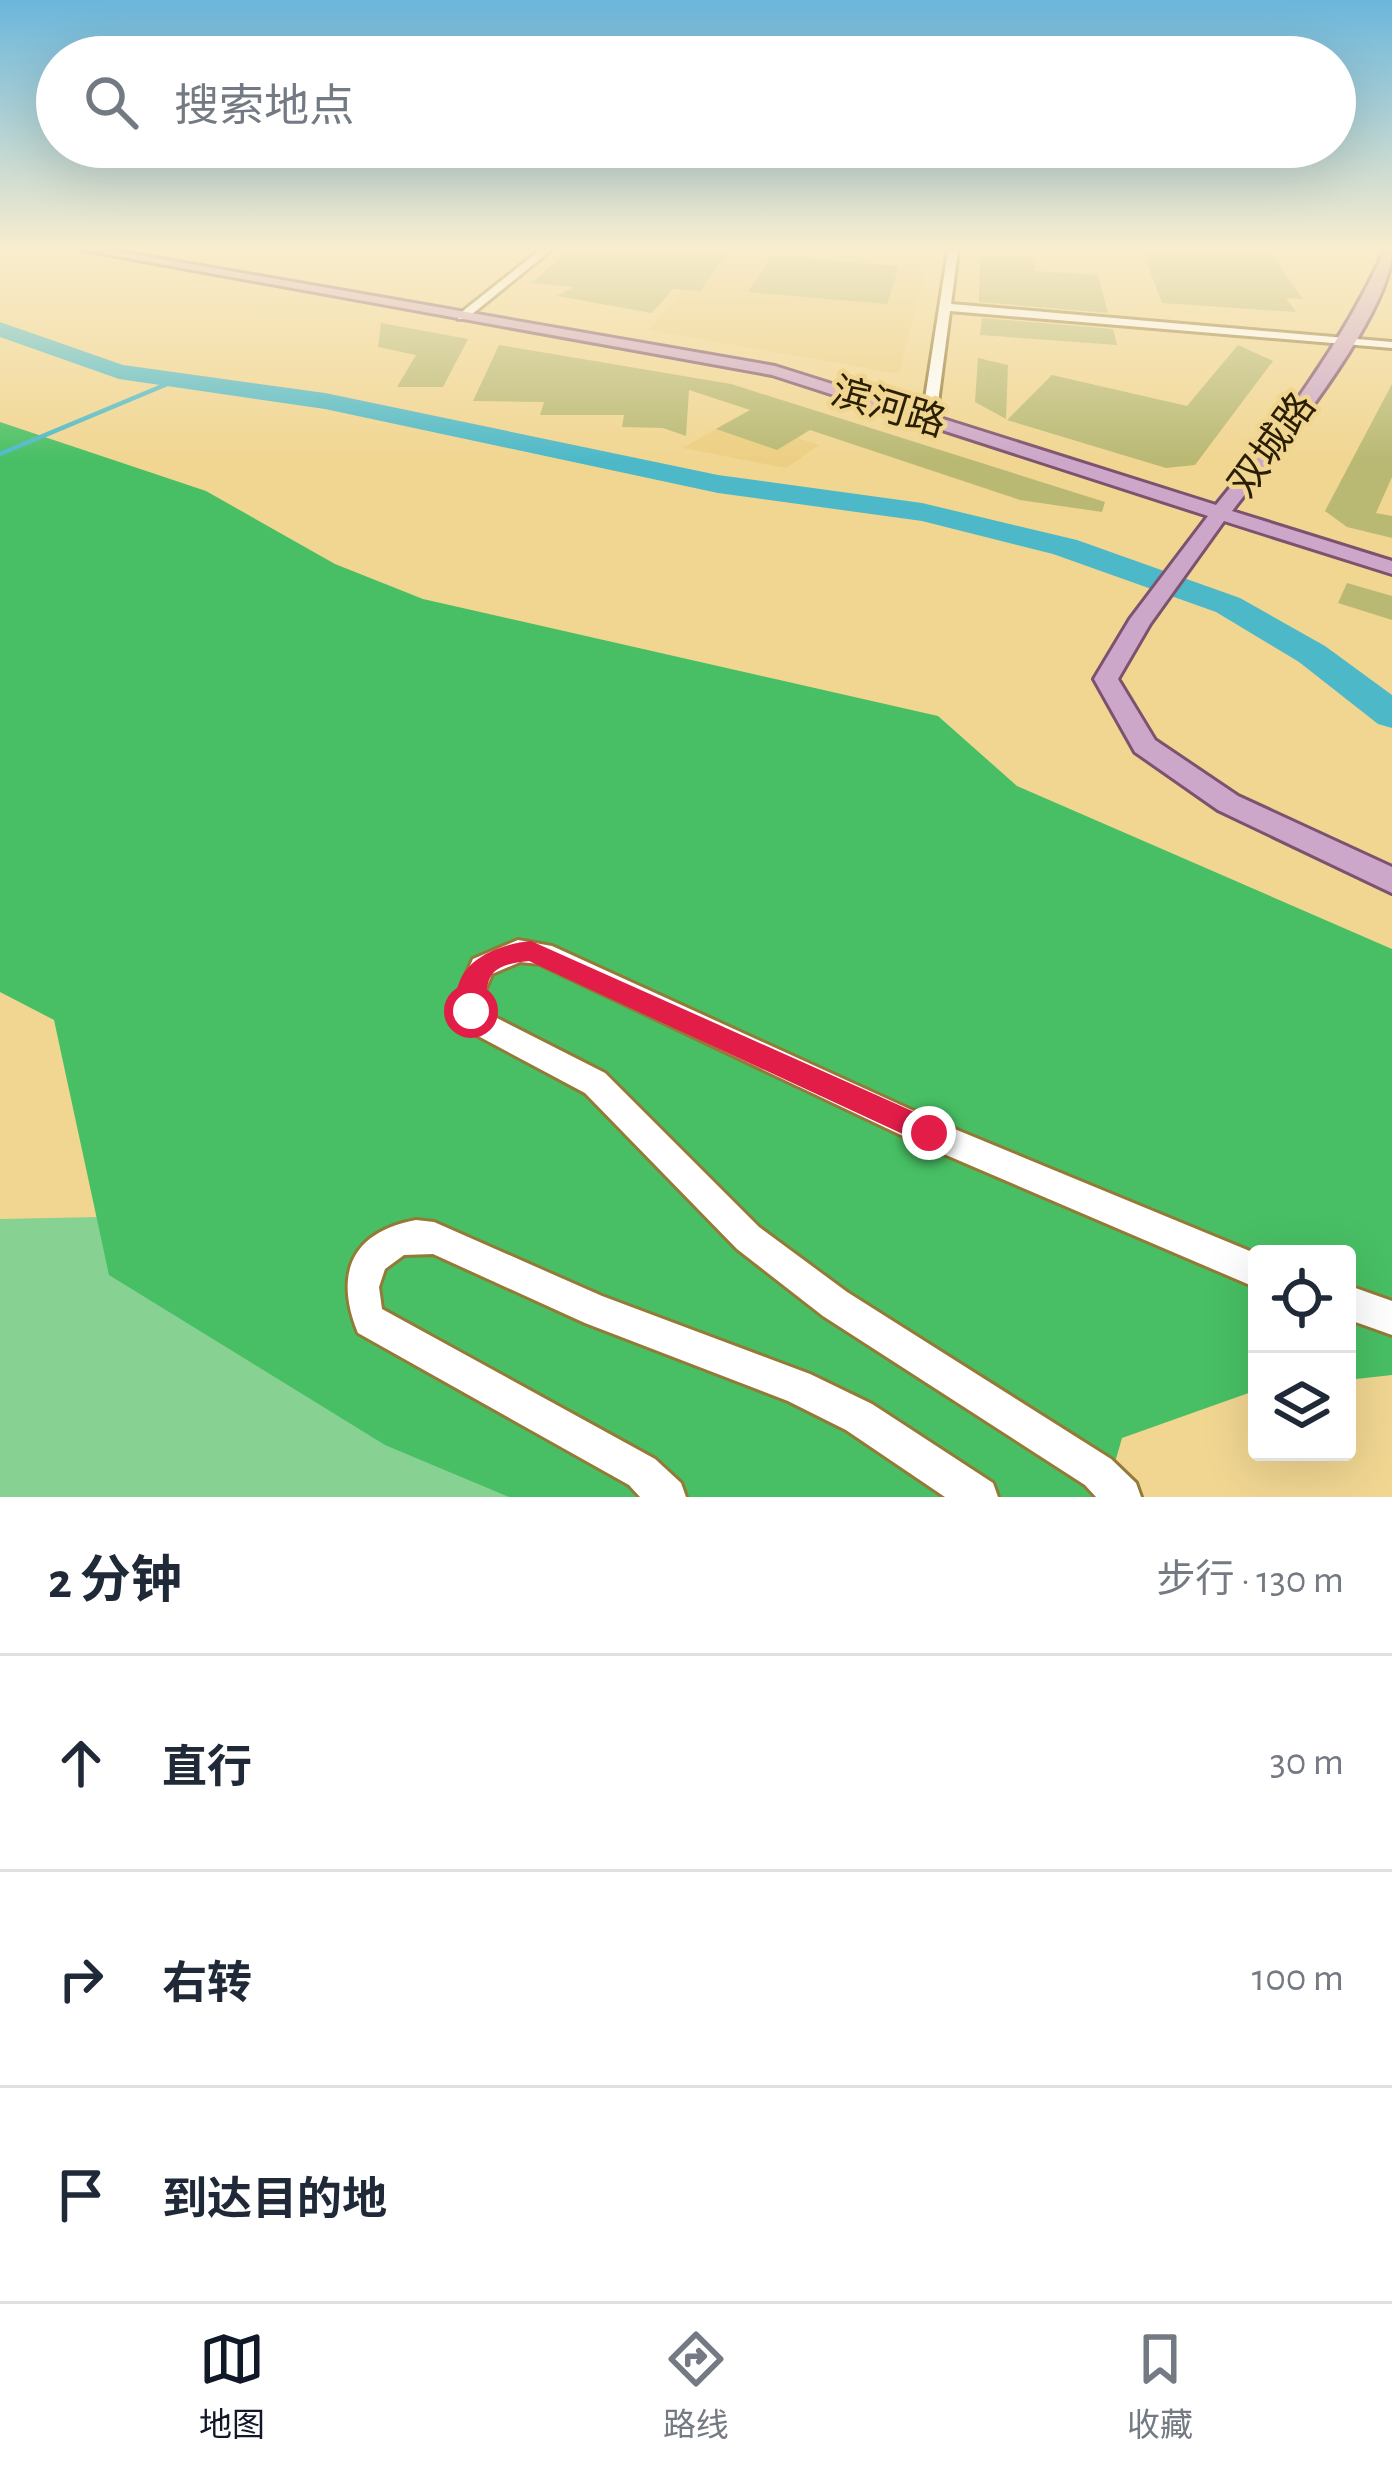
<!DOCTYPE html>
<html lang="zh">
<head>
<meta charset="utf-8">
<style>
  body { margin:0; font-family:"Alegreya Sans","Noto Sans SC",sans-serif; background:#f2f2f3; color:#1f2937 }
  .controls { position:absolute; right:36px; bottom:36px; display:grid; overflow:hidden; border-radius:12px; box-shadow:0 12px 48px #0002 }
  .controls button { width:108px; height:108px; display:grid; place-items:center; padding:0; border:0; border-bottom:3px solid #e0e1e3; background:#fff; color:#1f2937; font:60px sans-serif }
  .stop { position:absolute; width:36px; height:36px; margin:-27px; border:9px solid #e11d48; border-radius:50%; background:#fff }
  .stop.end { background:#e11d48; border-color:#fff; box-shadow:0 3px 12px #0008 }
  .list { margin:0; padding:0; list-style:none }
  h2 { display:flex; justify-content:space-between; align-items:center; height:156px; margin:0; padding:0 48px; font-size:51px }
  h2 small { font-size:39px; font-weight:400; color:#747a83 }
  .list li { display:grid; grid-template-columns:78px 1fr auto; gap:36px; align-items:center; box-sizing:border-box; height:216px; padding:0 48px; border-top:3px solid #e0e1e3 }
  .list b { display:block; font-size:45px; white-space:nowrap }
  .list em { font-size:39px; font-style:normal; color:#747a83 }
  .icon { flex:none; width:66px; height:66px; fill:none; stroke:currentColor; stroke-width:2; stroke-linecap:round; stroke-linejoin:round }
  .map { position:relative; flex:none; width:1392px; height:1497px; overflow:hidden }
  .search { position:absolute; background:#fff; box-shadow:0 12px 48px #0002; left:36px; right:36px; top:36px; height:132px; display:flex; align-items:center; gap:30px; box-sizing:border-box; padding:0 42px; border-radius:66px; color:#747a83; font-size:45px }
  .sheet { height:804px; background:#fff }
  nav { display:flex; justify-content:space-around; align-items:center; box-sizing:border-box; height:168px; border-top:3px solid #e0e1e3; background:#fff; font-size:33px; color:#747a83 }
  nav a { display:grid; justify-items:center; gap:6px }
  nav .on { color:#111827 }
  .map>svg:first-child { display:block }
  .built { fill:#edcf83 }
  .green { fill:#87d192 }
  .forest { fill:#48bf64 }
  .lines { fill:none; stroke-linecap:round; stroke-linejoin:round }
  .stream { stroke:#4db9c8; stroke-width:4.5 }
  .river { fill:#4db9c8; fill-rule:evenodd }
  .building { fill:#b9b974 }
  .minor-casing { stroke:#937a37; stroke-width:6 }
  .major-casing { stroke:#7d526e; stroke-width:6 }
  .minor { fill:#fff; fill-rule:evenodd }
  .major { fill:#cca7ca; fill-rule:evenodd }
  .route { fill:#e11d48 }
  .labels { text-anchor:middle; stroke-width:9; stroke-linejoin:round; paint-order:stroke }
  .far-street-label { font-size:39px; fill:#2a1f03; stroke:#f1d692 }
</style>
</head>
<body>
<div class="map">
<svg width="1392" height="1497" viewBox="0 0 1392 1497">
  <rect width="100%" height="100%" fill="#f1d692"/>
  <g class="built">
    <path d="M715 250H930L899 374 649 330Z"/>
    <path d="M736 417 819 445 786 468 683 448Z"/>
  </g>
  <path class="green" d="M148 1216 699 1497H0V1219Z"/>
  <path class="forest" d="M0 422 206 491 335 564 423 599 938 716 1017 786 1392 949V1375L1347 1380V1254H1257V1390L1122 1438 1105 1497H509L385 1445 109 1275 54 1020 0 992Z"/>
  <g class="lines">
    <path class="stream" d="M0 454 172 382"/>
    <path class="river" d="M0 322 123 365 325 393 718 475 922 503 1077 540 1240 598 1325 646 1392 695V728L1378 724 1299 662 1216 612 1053 554 922 521 718 493 325 409 119 379 0 337Z"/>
  </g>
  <g class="building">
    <path d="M570 250H729L700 291 673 289 652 313 557 296 574 287 531 283Z"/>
    <path d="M1142 250H1268L1303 299 1286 298 1296 312 1162 303Z"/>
    <path d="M980 255 1034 258 1035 271 1098 275 1108 313 979 302Z"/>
    <path d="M772 256 899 266 887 304 748 292Z"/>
    <path d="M982 318 1113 329 1117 345 980 335Z"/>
    <path d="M381 323 468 339 443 387H397L416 355 378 347Z"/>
    <path d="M499 345 731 384 1105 502 1102 512 1020 500 810 430 777 450 716 429 750 410 689 390 686 436 663 428 622 427 624 415H540L544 402 473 401Z"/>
    <path d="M1238 345 1273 361 1195 465 1166 468 1007 420 1052 375 1187 406Z"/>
    <path d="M978 358 1008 365 1006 419 975 402Z"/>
    <path d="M1392 384V477L1376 513 1392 516V538L1347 527 1325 511Z"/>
    <path d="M1347 583 1392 596V620L1338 603Z"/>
  </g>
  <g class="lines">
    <g class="minor-casing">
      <g id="minor">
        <path d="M540 250H551L466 319H458V315Z"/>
        <path d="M948 250H958L951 304 1392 342V348L950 311 936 418 929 422 922 418Z"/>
        <path d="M518 940 552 946 940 1123 1257 1254V1288L918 1143 540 964 520 962 492 974 481 1000 487 1013 605 1073 759 1227 847 1292 1111 1459 1136 1483 1141 1497H1096L1085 1485 823 1316 737 1249 585 1093 467 1030 455 1000 473 959Z"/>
        <path d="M416 1220 434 1222 602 1296 810 1374 872 1404 993 1483 998 1497H945L846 1430 788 1401 585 1323 433 1254 404 1255 385 1269 379 1287 382 1309 655 1459 681 1483 686 1497H640L629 1485 358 1333C334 1274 351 1232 416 1220Z"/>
        <path d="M1347 1285 1392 1301V1335L1347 1319Z"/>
      </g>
    </g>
    <g class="major-casing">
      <path id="major" d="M83 250H110L775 366 1216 505C1282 424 1341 345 1385 250H1392C1392 315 1274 457 1232 511L1392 561V574L1224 521 1150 624 1118 679 1155 740 1238 796 1392 867V893L1218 810 1135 752 1094 679 1130 619 1208 516 772 375Z"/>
    </g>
    <use href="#minor" class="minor"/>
    <use href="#major" class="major"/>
  </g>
  <linearGradient id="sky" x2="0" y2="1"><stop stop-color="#6ab6db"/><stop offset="0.54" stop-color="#f9edce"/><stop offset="1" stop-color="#f9edce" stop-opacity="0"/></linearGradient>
  <rect width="1392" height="460" fill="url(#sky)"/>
  <path class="route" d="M531 941 939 1123V1142H920L529 961C478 966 492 983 480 1019H462C441 969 490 945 531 941Z"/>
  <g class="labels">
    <g class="far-street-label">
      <text transform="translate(889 406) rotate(17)" y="14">滨河路</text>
      <text transform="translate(1271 444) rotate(-54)" y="14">双城路</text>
    </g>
  </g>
</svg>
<div class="controls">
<button><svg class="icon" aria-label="locate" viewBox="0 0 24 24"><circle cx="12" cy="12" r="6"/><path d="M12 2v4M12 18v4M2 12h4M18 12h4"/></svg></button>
<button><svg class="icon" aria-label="layers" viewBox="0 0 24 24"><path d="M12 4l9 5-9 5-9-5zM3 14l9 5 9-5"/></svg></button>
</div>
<div class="stop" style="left:471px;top:1011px"></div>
<div class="stop end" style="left:929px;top:1133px"></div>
<div class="search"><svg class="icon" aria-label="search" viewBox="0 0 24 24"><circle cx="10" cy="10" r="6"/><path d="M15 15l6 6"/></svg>搜索地点</div>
</div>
<section class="sheet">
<h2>2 分钟<small>步行 · 130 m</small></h2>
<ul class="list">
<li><svg class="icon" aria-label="ahead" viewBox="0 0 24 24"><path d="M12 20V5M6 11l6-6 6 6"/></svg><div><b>直行</b></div><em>30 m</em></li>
<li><svg class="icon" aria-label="right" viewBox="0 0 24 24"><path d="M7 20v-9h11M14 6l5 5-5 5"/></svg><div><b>右转</b></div><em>100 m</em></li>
<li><svg class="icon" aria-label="arrive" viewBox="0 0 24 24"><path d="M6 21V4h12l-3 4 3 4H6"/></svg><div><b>到达目的地</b></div></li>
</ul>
</section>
<nav>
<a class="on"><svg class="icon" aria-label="map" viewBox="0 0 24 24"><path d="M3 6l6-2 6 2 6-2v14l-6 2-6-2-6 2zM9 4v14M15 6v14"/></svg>地图</a>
<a><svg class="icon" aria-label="directions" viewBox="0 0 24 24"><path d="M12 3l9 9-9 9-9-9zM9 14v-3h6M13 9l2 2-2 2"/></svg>路线</a>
<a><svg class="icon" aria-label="saved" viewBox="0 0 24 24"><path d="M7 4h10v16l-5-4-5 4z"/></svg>收藏</a>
</nav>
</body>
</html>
